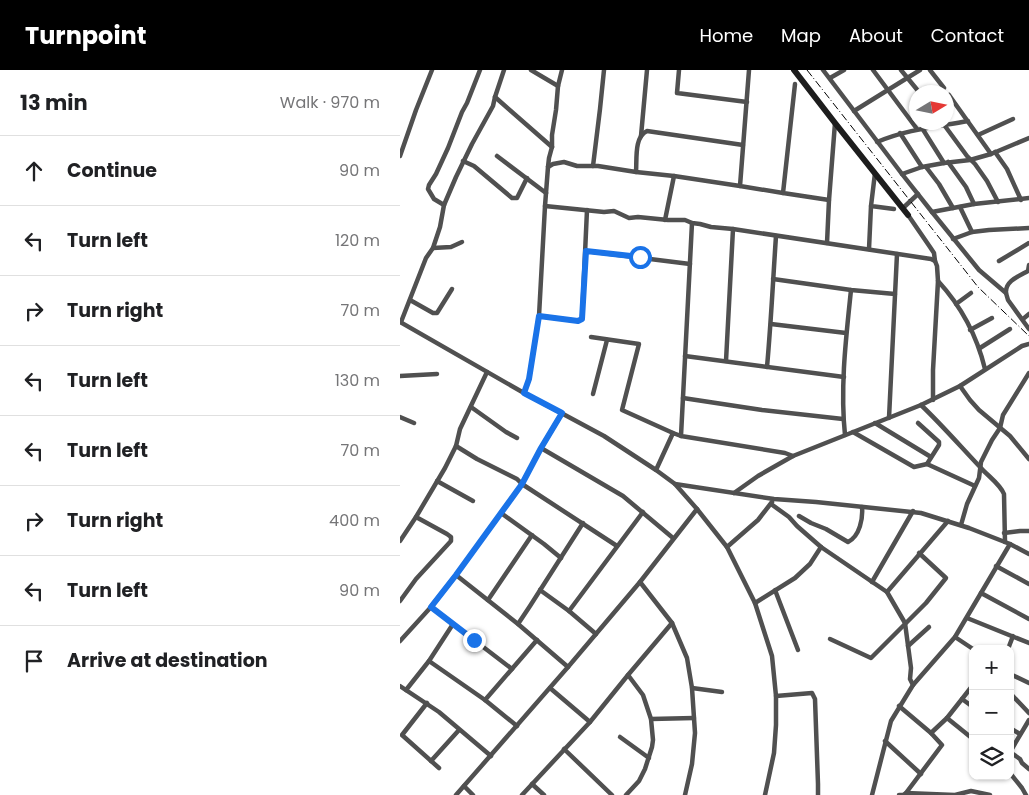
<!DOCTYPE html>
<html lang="en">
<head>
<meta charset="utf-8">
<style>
  body { margin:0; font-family:Poppins,sans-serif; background:#f6f6f6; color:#202124 }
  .controls { position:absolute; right:15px; bottom:15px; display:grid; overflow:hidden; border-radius:10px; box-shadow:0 1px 4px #0004 }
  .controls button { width:45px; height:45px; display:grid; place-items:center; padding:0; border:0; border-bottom:1px solid #e0e0e0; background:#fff; color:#202124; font:25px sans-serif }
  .compass { position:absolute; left:509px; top:15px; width:45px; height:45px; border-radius:50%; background:#fff; box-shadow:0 1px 4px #0004; rotate:80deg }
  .stop { position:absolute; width:15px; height:15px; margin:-11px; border:4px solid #1a73e8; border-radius:50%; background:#fff }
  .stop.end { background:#1a73e8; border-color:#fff; box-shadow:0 1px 5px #0008 }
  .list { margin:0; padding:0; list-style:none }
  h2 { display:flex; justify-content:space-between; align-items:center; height:65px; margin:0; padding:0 20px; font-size:21px }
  h2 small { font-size:16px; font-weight:400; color:#757577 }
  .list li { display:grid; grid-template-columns:32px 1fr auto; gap:15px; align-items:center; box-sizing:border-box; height:70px; padding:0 20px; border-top:1px solid #e0e0e0 }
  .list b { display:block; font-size:19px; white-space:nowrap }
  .list em { font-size:16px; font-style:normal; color:#757577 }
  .icon { flex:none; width:28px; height:28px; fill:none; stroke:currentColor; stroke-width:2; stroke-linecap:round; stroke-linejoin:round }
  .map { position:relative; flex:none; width:629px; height:725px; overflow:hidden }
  header { display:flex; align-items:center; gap:30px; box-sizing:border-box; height:70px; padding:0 25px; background:#000; color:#fff }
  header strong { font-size:24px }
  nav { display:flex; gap:28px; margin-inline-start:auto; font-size:18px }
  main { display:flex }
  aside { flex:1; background:#fff }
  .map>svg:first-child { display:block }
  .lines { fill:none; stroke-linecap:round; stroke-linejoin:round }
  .street { stroke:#505050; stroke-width:4.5 }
  .secondary { stroke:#1d1d1d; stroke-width:6 }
  .rail { stroke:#000; stroke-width:1; stroke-dasharray:8 2.5 1 2.5; stroke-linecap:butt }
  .route { stroke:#1a73e8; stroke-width:6 }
</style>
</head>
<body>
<header>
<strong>Turnpoint</strong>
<nav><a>Home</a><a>Map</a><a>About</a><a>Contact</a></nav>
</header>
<main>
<aside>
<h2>13 min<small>Walk · 970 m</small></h2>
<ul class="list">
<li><svg class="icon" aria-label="ahead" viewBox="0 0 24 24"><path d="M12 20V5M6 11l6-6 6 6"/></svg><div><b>Continue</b></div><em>90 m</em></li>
<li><svg class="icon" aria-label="left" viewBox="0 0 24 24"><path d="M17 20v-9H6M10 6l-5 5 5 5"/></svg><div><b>Turn left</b></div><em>120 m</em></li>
<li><svg class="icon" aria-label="right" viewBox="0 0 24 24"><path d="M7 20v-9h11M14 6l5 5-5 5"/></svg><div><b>Turn right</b></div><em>70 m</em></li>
<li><svg class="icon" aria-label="left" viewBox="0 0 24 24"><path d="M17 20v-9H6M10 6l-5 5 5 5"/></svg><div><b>Turn left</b></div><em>130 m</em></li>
<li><svg class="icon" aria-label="left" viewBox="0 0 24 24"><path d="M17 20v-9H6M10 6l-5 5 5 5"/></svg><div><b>Turn left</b></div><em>70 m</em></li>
<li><svg class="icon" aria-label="right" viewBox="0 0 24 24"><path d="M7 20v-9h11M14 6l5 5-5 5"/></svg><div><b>Turn right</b></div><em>400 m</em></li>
<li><svg class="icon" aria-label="left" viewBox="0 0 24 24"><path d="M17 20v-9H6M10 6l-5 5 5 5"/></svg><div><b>Turn left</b></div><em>90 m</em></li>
<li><svg class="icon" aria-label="arrive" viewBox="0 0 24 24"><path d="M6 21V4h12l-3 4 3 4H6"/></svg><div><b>Arrive at destination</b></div></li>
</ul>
</aside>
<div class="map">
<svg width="629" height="725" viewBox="0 0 629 725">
  <rect width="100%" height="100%" fill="#fff"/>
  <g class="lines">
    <g class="street">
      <path d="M131 0 158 16"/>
      <path d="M279 0 277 23 347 32"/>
      <path d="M349 0 340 116 383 123"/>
      <path d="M423 0 502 104 532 142 574 134 629 128"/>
      <path d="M473 0 517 59"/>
      <path d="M501 0 519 22"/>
      <path d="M530 0 544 18"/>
      <path d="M430 8 444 0"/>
      <path d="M395 14 383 123 429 130"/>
      <path d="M549 25 591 84"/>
      <path d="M95 27 152 77"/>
      <path d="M454 41 520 0"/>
      <path d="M542 52 567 86 575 94 587 111 598 132"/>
      <path d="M522 58 544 93"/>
      <path d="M500 63 522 97"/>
      <path d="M578 65 613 49"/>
      <path d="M241 66 247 0"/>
      <path d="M477 72C508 59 536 57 568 51"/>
      <path d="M595 82 607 99 621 130"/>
      <path d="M0 86 16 40 32 0"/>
      <path d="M97 86 146 123"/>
      <path d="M63 91 74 96 112 128H117L127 108"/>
      <path d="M548 92 566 117 574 134"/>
      <path d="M193 96 200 39 204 0"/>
      <path d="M148 97 153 94 164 92 177 96H198L236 102C237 89 234 67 247 61L343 75"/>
      <path d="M526 97 539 114 553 138"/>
      <path d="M236 102 274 106 340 116"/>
      <path d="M475 103 471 136 494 139"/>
      <path d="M502 104 522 97 544 93 570 90 591 84 629 68"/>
      <path d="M44 135 34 129 28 119 29 115 36 104 48 78 62 42 67 33 80 0"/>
      <path d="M145 136 204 142 214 141 229 148 238 147 268 150H285L292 153 300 154 311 157 333 159 531 189 535 191 537 196 538 211 533 300V330"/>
      <path d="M560 137 572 162"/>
      <path d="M503 138 518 124"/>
      <path d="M532 142 579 200 606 223 608 230 629 259"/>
      <path d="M508 145 530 177 534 183 535 191"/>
      <path d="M265 150 274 106"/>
      <path d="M292 153 281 366 385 383 393 386"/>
      <path d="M553 169 572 162 589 160 629 158"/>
      <path d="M427 173 429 130 435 53"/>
      <path d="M33 178 51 177 62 172"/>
      <path d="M469 179 471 136"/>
      <path d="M186 181 290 194"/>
      <path d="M599 191 629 173"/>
      <path d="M373 209 451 220 495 224"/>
      <path d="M538 211C561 236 577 266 585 299"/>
      <path d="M606 223C605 211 619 206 628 201L629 195"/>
      <path d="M10 230 33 243H37L52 219"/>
      <path d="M556 234 571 223"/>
      <path d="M139 246 178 251 182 249 187 140"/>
      <path d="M623 249 629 244"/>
      <path d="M0 252 124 323 204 366 256 400 275 414 297 439 327 477 355 533 372 586 376 626V655L374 683 365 725"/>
      <path d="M1 252 26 188 33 178 40 157 44 135 56 107 72 74 93 36 95 27 104 0"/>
      <path d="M371 254 446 263"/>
      <path d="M570 260 592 248"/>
      <path d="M191 267 239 274 222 340 273 363"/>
      <path d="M580 278 610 259"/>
      <path d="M285 286 444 307"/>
      <path d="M326 291 333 159"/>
      <path d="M367 297C371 253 373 210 376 166"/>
      <path d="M0 306 37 304"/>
      <path d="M560 316 570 330 579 340 610 366 629 389"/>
      <path d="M124 323 129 309 139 246 145 136 148 97 149 88 152 77V65L156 40 158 16 162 0"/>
      <path d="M193 324 207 270"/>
      <path d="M283 328 362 340 443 349"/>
      <path d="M521 335C542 355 561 377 581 398 588 406 600 414 604 424L605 472"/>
      <path d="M71 337 106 362 117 368"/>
      <path d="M0 347 14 353"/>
      <path d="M489 348 497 184"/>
      <path d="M475 353 531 387"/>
      <path d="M518 353 539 372V375L527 394"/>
      <path d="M453 362 514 397 527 394 575 416"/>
      <path d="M445 365C440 317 446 268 451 220"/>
      <path d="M56 376 77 389 117 409 122 414 217 476"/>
      <path d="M141 378 223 426 273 468"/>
      <path d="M256 400 273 363 281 366"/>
      <path d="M37 411 73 431"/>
      <path d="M275 414 374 429 416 432 521 443 569 458 610 474 629 484"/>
      <path d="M334 423 358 406 393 386 521 335 560 316 622 276 629 274"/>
      <path d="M371 434 389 447 397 456 421 477 487 522 505 553 511 598 510 609 513 615"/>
      <path d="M101 443 144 474 161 488"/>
      <path d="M399 446 411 453 426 459 448 472C460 466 463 448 462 437"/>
      <path d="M561 455 567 434 579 408 581 392 592 370 600 358 603 345 629 303"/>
      <path d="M604 463 620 461H629"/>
      <path d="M0 471 16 447 45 398 56 376 60 359 87 302"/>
      <path d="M327 477 358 450 372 432"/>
      <path d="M596 496 629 514"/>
      <path d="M56 505 118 554 168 597"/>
      <path d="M240 512 272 553 287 588 292 618 295 663 292 694 285 725"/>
      <path d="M472 512 513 441"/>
      <path d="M140 520 169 541 196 564"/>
      <path d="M375 520 398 580"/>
      <path d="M487 522 548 451"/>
      <path d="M581 523 629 549"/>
      <path d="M88 530 132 465"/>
      <path d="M0 531 16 509 51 471V467L47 464 16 447"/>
      <path d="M355 533 395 508 410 494 421 477"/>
      <path d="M31 537 112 599"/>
      <path d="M169 541 243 442"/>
      <path d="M567 548 629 573"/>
      <path d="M118 554 130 536 183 453"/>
      <path d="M555 567 573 579"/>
      <path d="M430 569 471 588 526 533 546 508 519 483"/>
      <path d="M0 571 31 537 56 505 122 414 141 378 162 343"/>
      <path d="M508 576 529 557"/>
      <path d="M608 579 613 566"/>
      <path d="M29 591 85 630 117 656"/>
      <path d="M610 604 629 613"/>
      <path d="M0 616 39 642 91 686"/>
      <path d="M150 618 190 652"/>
      <path d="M292 618 322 622"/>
      <path d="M6 620 29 591 53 554"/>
      <path d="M610 623 629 643"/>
      <path d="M376 626 412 623 415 629 418 714V725"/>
      <path d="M562 629 573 615"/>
      <path d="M85 630 137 570"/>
      <path d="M27 633 2 665 39 698"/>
      <path d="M499 636 531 663 542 675 506 723"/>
      <path d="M547 648 573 669"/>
      <path d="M251 649 294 648"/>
      <path d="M610 658 620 664"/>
      <path d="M531 663 547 648 562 629 573 637"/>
      <path d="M220 667 249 688"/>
      <path d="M485 671 521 704"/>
      <path d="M164 679 212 725"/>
      <path d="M610 682 629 650"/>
      <path d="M610 682 620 689 622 693 629 699"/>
      <path d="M31 691 59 660"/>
      <path d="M610 703 622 718 626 725"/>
      <path d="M132 714 144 725"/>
      <path d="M64 716 73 725"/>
      <path d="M56 725 168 597 240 512 297 439"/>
      <path d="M122 725 190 652 228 605 272 553"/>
      <path d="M226 725 239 711 245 699 252 677 253 670 251 649 243 625 228 605"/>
      <path d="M472 725 491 651 513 615 555 567 610 474"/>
      <path d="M499 725H503L506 723 555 725 571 721 590 725"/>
    </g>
    <path class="secondary" d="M394 0 435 53 508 145"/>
    <path class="rail" d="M407 0 578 217 629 266"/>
  </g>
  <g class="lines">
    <path class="route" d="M74 570 31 537 56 505 122 414 141 378 162 343 124 323 129 309 139 246 178 251 182 249 186 181 240 187"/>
  </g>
</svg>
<div class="controls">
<button>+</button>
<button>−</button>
<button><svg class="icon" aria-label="layers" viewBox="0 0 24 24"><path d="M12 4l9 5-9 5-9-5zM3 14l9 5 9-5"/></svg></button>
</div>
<svg class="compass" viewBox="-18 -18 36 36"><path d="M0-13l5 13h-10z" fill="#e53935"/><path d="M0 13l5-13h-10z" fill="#757577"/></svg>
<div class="stop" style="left:240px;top:187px"></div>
<div class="stop end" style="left:74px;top:570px"></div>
</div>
</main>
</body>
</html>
